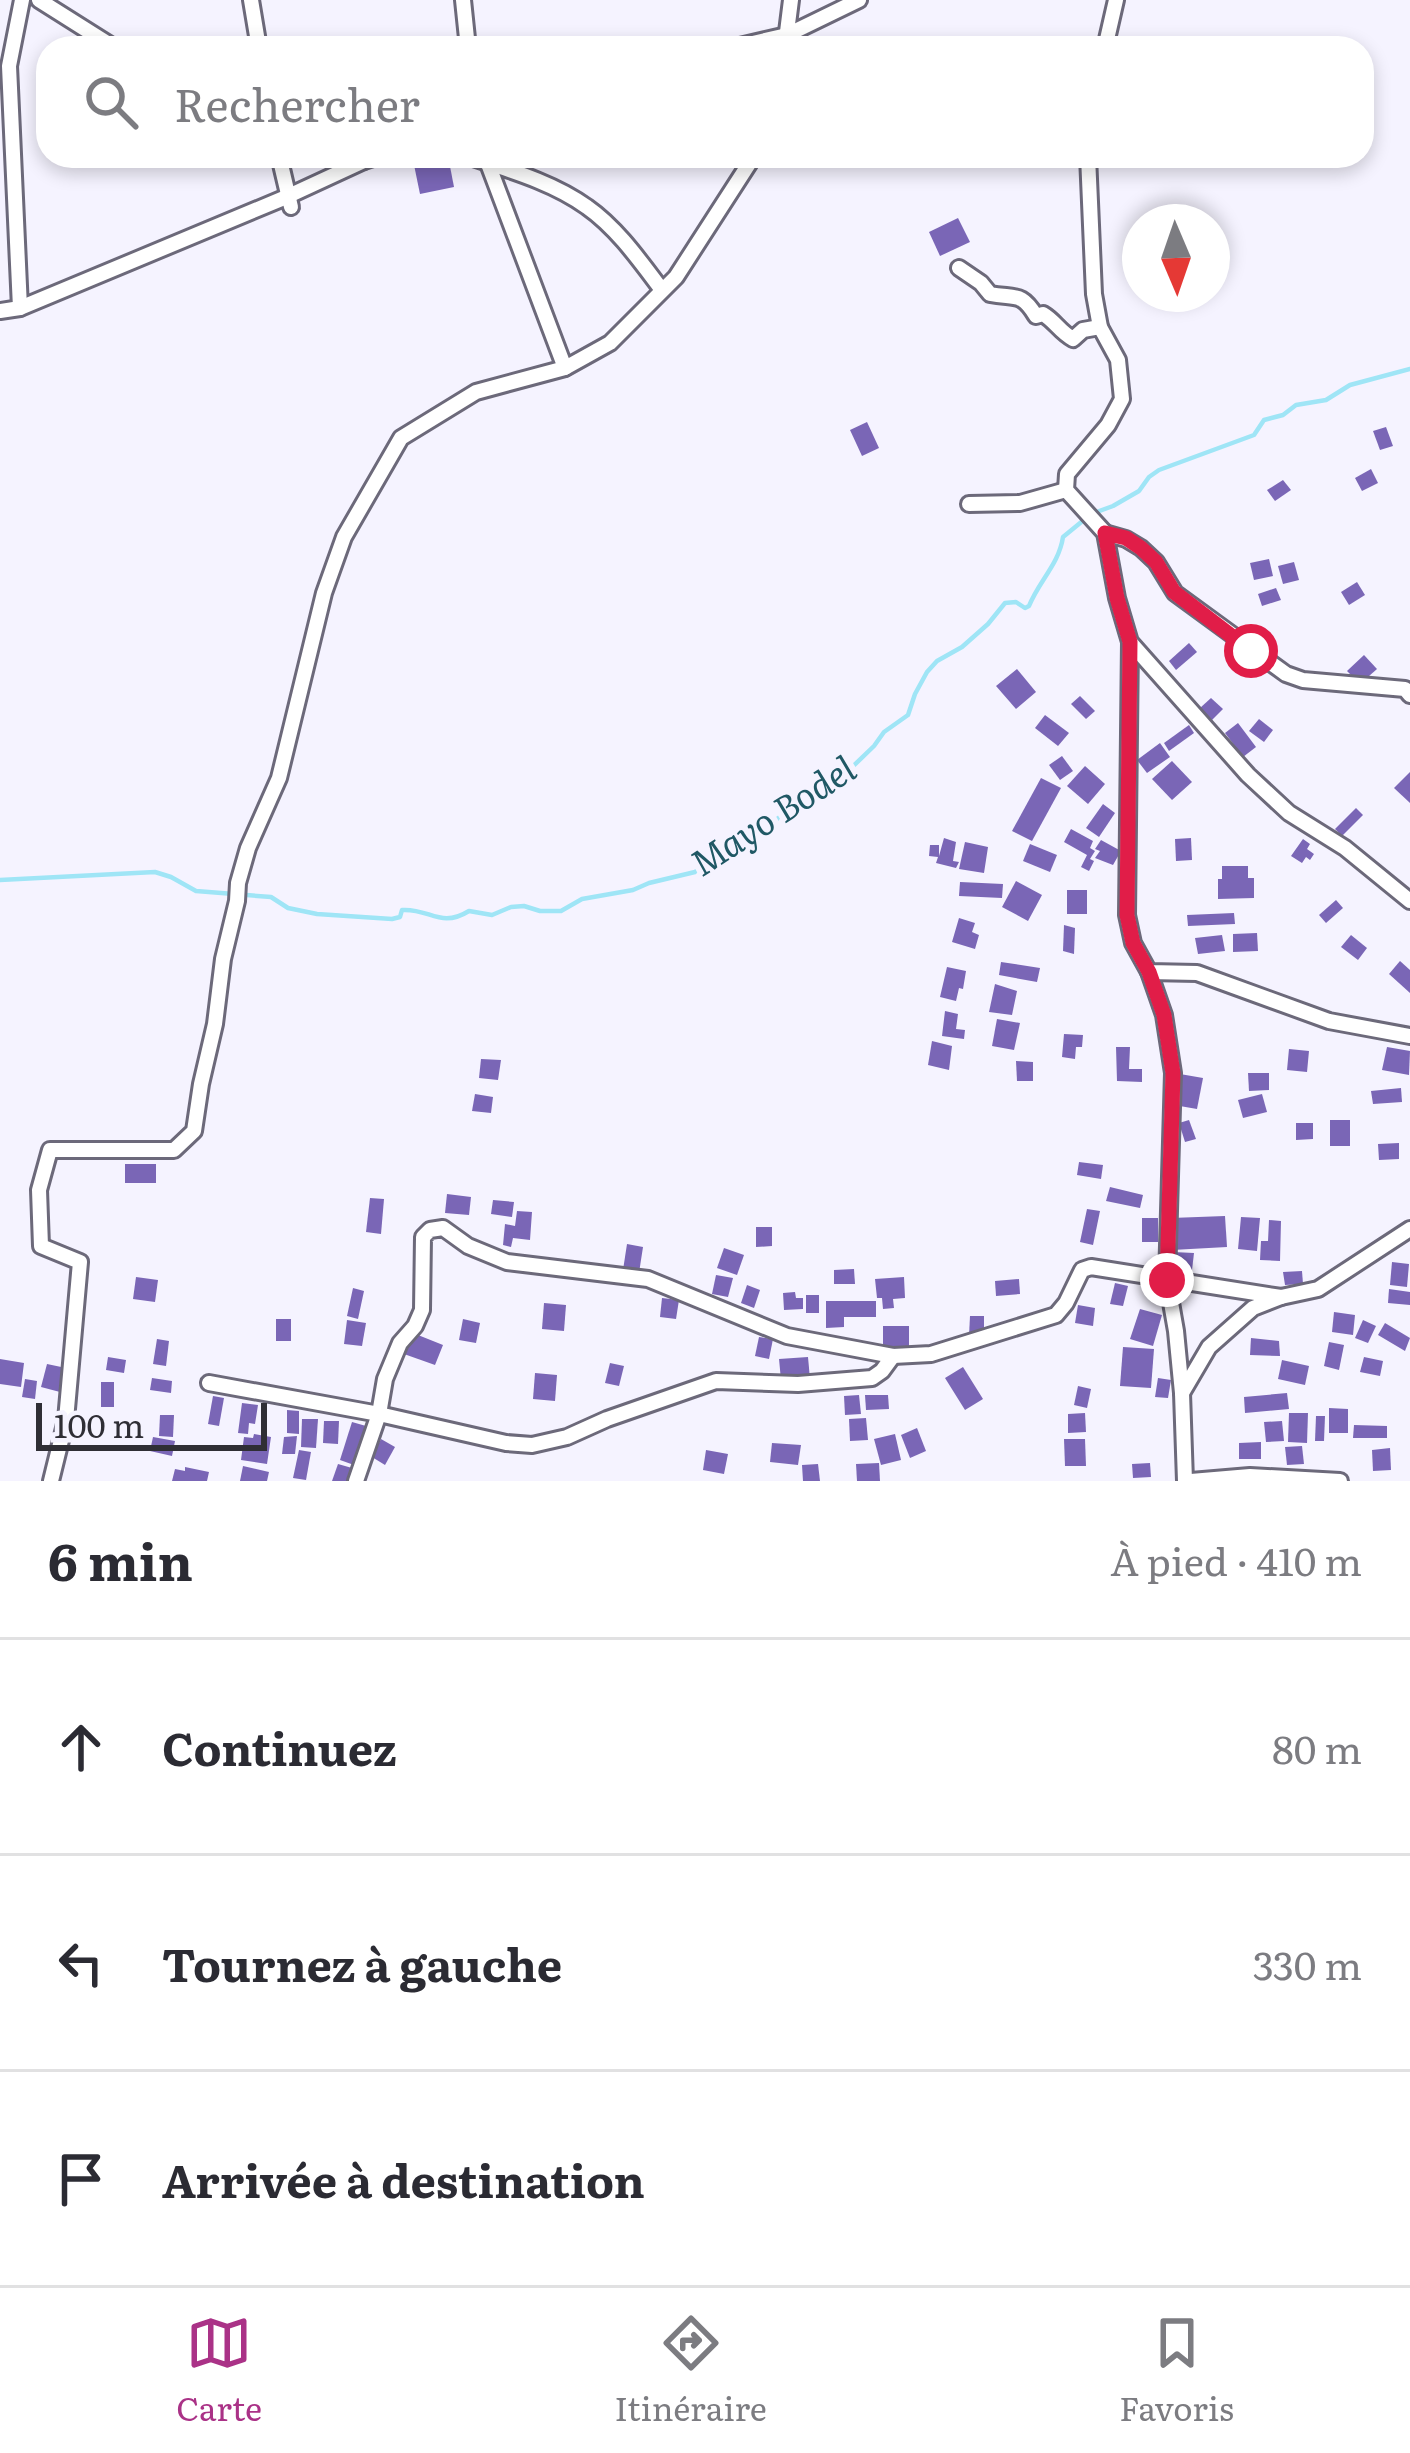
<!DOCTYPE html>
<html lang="fr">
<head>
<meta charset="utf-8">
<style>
  body { margin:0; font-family:Literata,serif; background:#f7f7f7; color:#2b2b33 }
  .compass { position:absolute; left:1122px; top:204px; width:108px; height:108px; border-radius:50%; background:#fff; box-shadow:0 6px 18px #0003; rotate:178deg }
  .scale { position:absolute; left:36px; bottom:30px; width:231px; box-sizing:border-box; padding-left:12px; border:6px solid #2f2e35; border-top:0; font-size:33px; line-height:42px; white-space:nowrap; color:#2f2e35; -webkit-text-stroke:9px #f5f3ff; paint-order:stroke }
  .stop { position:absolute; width:36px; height:36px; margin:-27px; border:9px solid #e11d48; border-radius:50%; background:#fff }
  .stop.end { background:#e11d48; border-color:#fff; box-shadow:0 3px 12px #0008 }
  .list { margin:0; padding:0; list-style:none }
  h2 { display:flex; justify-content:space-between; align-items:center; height:156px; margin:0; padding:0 48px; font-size:51px }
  h2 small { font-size:39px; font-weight:400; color:#7c7c81 }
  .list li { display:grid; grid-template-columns:78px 1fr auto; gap:36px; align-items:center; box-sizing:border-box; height:216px; padding:0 48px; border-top:3px solid #e1e1e2 }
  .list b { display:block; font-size:45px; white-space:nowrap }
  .list em { font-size:39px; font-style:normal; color:#7c7c81 }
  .icon { flex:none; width:66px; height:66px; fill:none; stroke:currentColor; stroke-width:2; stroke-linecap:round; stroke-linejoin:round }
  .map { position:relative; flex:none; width:1410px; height:1481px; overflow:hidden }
  .search { position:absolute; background:#fff; box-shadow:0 6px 18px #0003; left:36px; right:36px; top:36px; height:132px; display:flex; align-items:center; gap:30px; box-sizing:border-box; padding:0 42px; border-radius:36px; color:#7c7c81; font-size:45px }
  .sheet { height:804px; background:#fff }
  nav { display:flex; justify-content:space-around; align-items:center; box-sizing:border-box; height:168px; border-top:3px solid #e1e1e2; background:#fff; font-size:33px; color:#7c7c81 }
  nav a { display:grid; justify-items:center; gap:6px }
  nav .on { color:#aa3287 }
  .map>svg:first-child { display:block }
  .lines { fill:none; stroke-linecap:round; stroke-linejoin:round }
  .stream { stroke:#9fe5f6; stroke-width:4.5 }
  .building { fill:#7a66b6 }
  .minor-casing { stroke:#6c697a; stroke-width:20 }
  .minor { stroke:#fff; stroke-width:14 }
  .route { stroke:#e11d48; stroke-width:15 }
  .labels { text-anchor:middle; stroke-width:12; stroke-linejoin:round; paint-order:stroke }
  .water-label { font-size:36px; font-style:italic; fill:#205865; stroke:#f5f3ff }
</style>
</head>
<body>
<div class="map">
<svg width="1410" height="1481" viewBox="0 0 1410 1481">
  <rect width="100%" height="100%" fill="#f5f3ff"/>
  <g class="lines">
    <g class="stream">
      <path d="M1094 513 1113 506 1139 491 1149 477 1159 470 1254 435 1264 420 1283 415 1296 405 1326 400 1350 385 1410 369"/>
      <path d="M0 880 155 872 171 877 196 891 271 897 288 908 317 914 392 919 400 917 402 910C430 908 440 929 469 911L492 915 511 907 524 906 540 911H561L582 899 633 890 649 883 695 872 711 862 727 857 781 816 824 791 829 784 846 773 874 746 884 732 908 715 915 694 927 672 937 661 962 647 988 624 1005 603 1016 602 1025 608 1029 606C1039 581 1059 564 1063 537L1085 519"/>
    </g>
  </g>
  <g class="building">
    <path d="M400 36 401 48H372L371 39Z"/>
    <path d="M430 156H448L454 187 420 194 413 160Z"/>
    <path d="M958 218 970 242 940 256 929 232Z"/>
    <path d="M867 422 879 448 862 456 850 430Z"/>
    <path d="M1386 427 1393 446 1380 450 1373 431Z"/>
    <path d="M1371 469 1378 483 1362 491 1355 478Z"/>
    <path d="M1283 480 1291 490 1275 501 1267 490Z"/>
    <path d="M1269 559 1273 576 1254 580 1250 563Z"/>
    <path d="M1294 562 1299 580 1283 584 1278 566Z"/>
    <path d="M1357 582 1365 595 1349 605 1341 592Z"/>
    <path d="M1276 588 1281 600 1262 606 1258 594Z"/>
    <path d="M1189 643 1197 652 1176 670 1169 661Z"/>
    <path d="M1364 655 1377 669 1360 684 1347 671Z"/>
    <path d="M1017 669 1036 692 1016 709 996 686Z"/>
    <path d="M1080 696 1095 711 1086 719 1071 704Z"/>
    <path d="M1211 698 1223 709 1212 720 1200 708Z"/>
    <path d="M1045 715 1069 733 1058 746 1035 728Z"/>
    <path d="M1259 719 1273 730 1264 742 1249 731Z"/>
    <path d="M1238 723 1256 747 1243 757 1225 733Z"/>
    <path d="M1189 725 1194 733 1169 751 1164 743Z"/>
    <path d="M1160 743 1170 757 1147 773 1137 760Z"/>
    <path d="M1062 756 1073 771 1060 780 1049 765Z"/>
    <path d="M1172 761 1192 782 1172 800 1152 779Z"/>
    <path d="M1085 766 1105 784 1088 804 1067 786Z"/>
    <path d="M1410 772V803L1394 788Z"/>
    <path d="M1041 778 1061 788 1032 841 1012 831Z"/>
    <path d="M1103 804 1115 813 1099 837 1086 828Z"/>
    <path d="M1356 808 1363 815 1342 836 1335 829Z"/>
    <path d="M1071 829 1093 841 1090 848 1095 851 1090 859 1094 861 1089 871 1081 867 1087 855 1064 842Z"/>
    <path d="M944 838 956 842 953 861 959 862 956 868 936 863 938 857 929 856 930 845H939V856Z"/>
    <path d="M1191 838 1192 860 1176 861 1175 839Z"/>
    <path d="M1303 839 1310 844 1307 849 1314 854 1310 860 1306 857 1302 863 1291 856Z"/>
    <path d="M1101 840 1121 851 1113 865 1095 858 1100 851 1095 849Z"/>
    <path d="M965 842 988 847 984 873 959 869Z"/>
    <path d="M1030 844 1057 855 1050 872 1023 861Z"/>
    <path d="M1222 866H1248V878H1254V898L1218 899V879H1222Z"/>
    <path d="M1016 881 1042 895 1028 921 1002 907Z"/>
    <path d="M960 882 1003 884 1002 898 959 896Z"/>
    <rect x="1067" y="890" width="20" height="24"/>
    <path d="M1336 900 1343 908 1326 923 1319 915Z"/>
    <path d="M1234 913 1235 924 1188 926 1187 915Z"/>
    <path d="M959 918 975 923 972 932 979 935 975 949 952 942Z"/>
    <path d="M1064 925 1075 928 1074 954 1063 951Z"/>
    <path d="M1257 933 1258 951 1233 952V934Z"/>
    <path d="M1222 935 1225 951 1198 954 1195 938Z"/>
    <path d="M1351 935 1367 948 1358 960 1341 947Z"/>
    <path d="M1400 961 1410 970V993L1389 974Z"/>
    <path d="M1001 962 1040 968 1037 982 999 975Z"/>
    <path d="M947 967 966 971 963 989 959 988 956 1001 940 997Z"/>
    <path d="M995 984 1017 991 1012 1015 989 1012Z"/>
    <path d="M945 1011 958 1014 956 1029 965 1030 964 1039 942 1036Z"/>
    <path d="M997 1019 1020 1023 1014 1050 992 1046Z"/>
    <path d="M1064 1034 1083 1035 1082 1047H1076L1075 1059 1062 1057Z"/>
    <path d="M932 1041 952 1046 949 1070 928 1065Z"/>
    <path d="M1116 1047H1130L1129 1069H1142V1082L1117 1081Z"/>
    <path d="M1387 1047 1410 1051 1409 1075 1382 1070Z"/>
    <path d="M1289 1049 1309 1051 1307 1072 1287 1070Z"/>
    <path d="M481 1059 501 1060 498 1080 479 1078Z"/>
    <path d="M1016 1061 1033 1062V1081H1017Z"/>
    <path d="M1248 1073H1269V1090L1249 1091Z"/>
    <path d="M1180 1074 1203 1078 1197 1109 1174 1105Z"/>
    <path d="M1401 1088 1402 1102 1373 1104 1371 1091Z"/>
    <path d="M475 1094 493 1097 491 1113 472 1111Z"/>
    <path d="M1262 1094 1267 1112 1243 1118 1238 1100Z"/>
    <path d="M1189 1120 1196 1139 1185 1142 1179 1123Z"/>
    <rect x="1330" y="1120" width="20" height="26"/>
    <path d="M1296 1123H1313V1139L1296 1140Z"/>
    <path d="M1399 1143V1159L1379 1160 1378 1144Z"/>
    <path d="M1079 1162 1103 1165 1101 1179 1077 1175Z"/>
    <rect x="125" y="1164" width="31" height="19"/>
    <path d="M1110 1187 1143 1195 1140 1208 1106 1201Z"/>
    <path d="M447 1194 471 1197 469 1215 445 1213Z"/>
    <path d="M370 1198 384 1199 381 1234 366 1232Z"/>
    <path d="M493 1200 514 1202 512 1217 491 1214Z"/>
    <path d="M1087 1209 1100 1211 1093 1245 1080 1242Z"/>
    <path d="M517 1211 532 1212 530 1240 513 1238 511 1247 503 1245 505 1224 515 1226Z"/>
    <path d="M1225 1216 1227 1247 1172 1250 1171 1218Z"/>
    <path d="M1241 1217 1260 1218 1257 1251 1238 1249Z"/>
    <rect x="1142" y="1218" width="16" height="24"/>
    <path d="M1269 1220 1281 1221 1280 1261 1260 1260 1261 1241H1268Z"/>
    <path d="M756 1227H772V1246L756 1247Z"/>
    <path d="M627 1244 643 1247 639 1273 623 1270Z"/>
    <path d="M724 1248 744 1255 737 1275 717 1268Z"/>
    <path d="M1173 1252 1194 1253 1191 1279 1171 1277Z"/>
    <path d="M1392 1262 1409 1264 1407 1287 1390 1285Z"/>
    <path d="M854 1269 855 1284H834V1270Z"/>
    <path d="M1302 1271 1303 1284 1285 1285 1283 1272Z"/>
    <path d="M716 1275 733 1278 728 1297 712 1294Z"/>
    <path d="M136 1277 158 1280 155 1302 133 1299Z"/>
    <path d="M904 1277 905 1298 893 1299 894 1308 883 1309 882 1298H877L875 1279Z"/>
    <path d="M1019 1279 1020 1294 996 1296 995 1281Z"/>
    <path d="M1115 1283 1128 1286 1123 1306 1110 1304Z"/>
    <path d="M747 1285 760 1290 754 1308 741 1303Z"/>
    <path d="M353 1288 364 1291 358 1319 347 1316Z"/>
    <path d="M1389 1289 1410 1292V1305L1388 1303Z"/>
    <path d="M795 1292 796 1298H803V1309L784 1310 783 1293Z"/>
    <rect x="806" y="1295" width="13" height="18"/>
    <path d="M662 1298 679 1300 676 1319 660 1317Z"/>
    <path d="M826 1301H876V1317H844V1327L826 1328Z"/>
    <path d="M544 1303 566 1305 564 1331 542 1329Z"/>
    <path d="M1078 1305 1095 1308 1093 1326 1075 1323Z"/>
    <path d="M1140 1309 1162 1315 1153 1346 1130 1339Z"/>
    <path d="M1334 1312 1355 1315 1353 1335 1332 1332Z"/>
    <path d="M970 1316H984V1336H969Z"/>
    <rect x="276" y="1319" width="15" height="22"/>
    <path d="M463 1319 480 1323 476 1343 459 1340Z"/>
    <path d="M347 1320 366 1323 362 1346 344 1344Z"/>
    <path d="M1363 1320 1376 1326 1368 1343 1355 1338Z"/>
    <path d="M1385 1323 1410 1338 1405 1351 1378 1335Z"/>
    <rect x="883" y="1326" width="26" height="24"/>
    <path d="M413 1333 443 1345 435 1365 404 1354Z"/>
    <path d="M759 1337 773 1339 769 1359 755 1356Z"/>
    <path d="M1251 1338 1279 1341 1280 1356 1250 1355Z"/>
    <path d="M157 1339 169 1341 166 1366 153 1364Z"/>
    <path d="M1329 1342 1344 1345 1339 1370 1324 1366Z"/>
    <path d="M1123 1347 1154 1349 1151 1388 1120 1386Z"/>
    <path d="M108 1357 126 1360 124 1373 106 1370Z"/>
    <path d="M808 1357 810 1379 781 1380 779 1359Z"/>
    <path d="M1364 1357 1383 1361 1380 1376 1360 1372Z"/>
    <path d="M0 1359 24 1363 21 1387 0 1384Z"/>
    <path d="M1282 1360 1309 1366 1305 1385 1278 1379Z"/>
    <path d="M610 1363 624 1366 619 1386 605 1383Z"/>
    <path d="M47 1364 66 1368 60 1392 41 1387Z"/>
    <path d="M963 1367 983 1399 965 1410 945 1378Z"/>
    <path d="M535 1373 557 1375 555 1401 533 1399Z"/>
    <path d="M152 1378 172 1381 171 1393 150 1390Z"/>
    <path d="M1158 1378 1171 1380 1168 1398 1155 1397Z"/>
    <path d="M25 1379 37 1381 35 1399 22 1397Z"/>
    <rect x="101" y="1382" width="13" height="25"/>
    <path d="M1078 1386 1091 1389 1087 1408 1074 1405Z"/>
    <path d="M1287 1393 1289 1409 1245 1413 1244 1397Z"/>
    <path d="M859 1395 861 1414 845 1415 844 1396Z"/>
    <path d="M865 1395H888L889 1409 866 1410Z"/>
    <path d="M213 1396 224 1398 219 1426 208 1424Z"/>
    <path d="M242 1403 258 1405 255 1424 249 1423 248 1434 238 1433Z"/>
    <path d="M1329 1408 1348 1409V1433H1329Z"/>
    <path d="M287 1410 299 1411V1434L287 1433Z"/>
    <path d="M1085 1413 1086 1432 1068 1433V1414Z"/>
    <path d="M1289 1413H1308L1307 1443 1288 1442Z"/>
    <path d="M160 1415H174L173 1437 159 1436Z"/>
    <path d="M1316 1416H1325L1324 1441H1315Z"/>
    <path d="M866 1418 868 1440 850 1441 849 1419Z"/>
    <path d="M302 1419H318L316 1448 301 1447Z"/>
    <path d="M324 1421H339L338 1444 323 1443Z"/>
    <path d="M1282 1421 1284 1441 1266 1442 1264 1422Z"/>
    <path d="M352 1422 366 1426 354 1465 340 1460Z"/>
    <path d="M1354 1425 1387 1426V1438H1353Z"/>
    <path d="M917 1428 926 1451 910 1458 901 1435Z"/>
    <path d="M254 1434 271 1437 267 1464 241 1460 244 1437 253 1438Z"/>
    <path d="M895 1434 901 1460 881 1465 874 1439Z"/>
    <path d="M297 1436 295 1454H282L284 1437Z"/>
    <path d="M153 1437 175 1441 172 1456 150 1451Z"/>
    <path d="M381 1439 395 1447 385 1465 372 1457Z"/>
    <path d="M1064 1439H1085L1086 1466H1065Z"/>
    <path d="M1261 1442V1459H1239V1443Z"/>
    <path d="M772 1443 801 1445 798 1465 770 1462Z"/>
    <path d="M1302 1446 1304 1464 1287 1465 1285 1447Z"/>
    <path d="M1390 1448 1391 1470 1373 1471 1372 1450Z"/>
    <path d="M299 1450 311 1452 306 1480 293 1478Z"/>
    <path d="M706 1450 728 1454 724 1474 703 1470Z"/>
    <path d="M879 1463 880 1481H857L856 1464Z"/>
    <path d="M1150 1463 1151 1477 1133 1478 1132 1464Z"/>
    <path d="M338 1464 352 1468 347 1481H332Z"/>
    <path d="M818 1464 820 1481H803L802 1465Z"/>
    <path d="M243 1466 269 1472 267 1481H240Z"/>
    <path d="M185 1467 209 1472 207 1481H172L175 1469 185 1471Z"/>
  </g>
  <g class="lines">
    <g class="minor-casing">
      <g id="minor">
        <path d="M39 0 115 48"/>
        <path d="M251 0 259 48"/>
        <path d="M463 0 468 48"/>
        <path d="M731 48 787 35 859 0"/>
        <path d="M785 48 791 0"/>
        <path d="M1105 48 1116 0"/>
        <path d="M279 156 291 207"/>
        <path d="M348 156 364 161 379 156"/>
        <path d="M467 156C506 169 553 182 587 207 617 228 640 261 662 290"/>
        <path d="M1088 156 1094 294 1100 327 1118 360 1122 399 1108 425 1067 474 1066 490 1105 533 1117 598 1130 642 1248 775 1289 813 1345 848 1410 901"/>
        <path d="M487 161 565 368"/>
        <path d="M959 268 981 283 990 294C1015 299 1021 291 1036 316L1043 314C1055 321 1060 332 1073 339L1083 330 1100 327"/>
        <path d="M20 308 284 198 364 161"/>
        <path d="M0 311 20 308 9 66 22 0"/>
        <path d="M969 504 1020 503 1066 490"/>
        <path d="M1105 533 1126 539 1141 548 1156 562 1175 593 1286 674 1303 680 1405 689 1410 695"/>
        <path d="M1130 642 1127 915 1133 943 1149 972 1197 973 1329 1021 1410 1036"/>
        <path d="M1149 972 1164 1015 1173 1073 1167 1280 1176 1331 1182 1393 1185 1481"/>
        <path d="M209 1383 379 1414 506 1443 532 1445 567 1437 607 1419 716 1381 798 1384 872 1378 882 1371 893 1356"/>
        <path d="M1182 1393 1209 1347 1253 1308 1281 1297 1318 1289 1410 1229"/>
        <path d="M51 1481 66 1420 80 1262 41 1246 39 1190 50 1150H174L194 1131 201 1084 215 1024 223 959 237 901 238 883 248 848 279 778 324 593 344 537 401 438 476 392 565 368 610 343 676 277 754 156"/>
        <path d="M356 1481 379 1414 385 1379 400 1343 415 1326 422 1310 423 1237 430 1230 443 1228 468 1246 507 1262 648 1279 787 1336 893 1356 931 1354 1056 1315 1066 1303 1082 1270 1091 1267 1281 1297"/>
        <path d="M1191 1481 1250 1476 1340 1481"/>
      </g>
    </g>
    <use href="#minor" class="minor"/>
  </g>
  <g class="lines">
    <path class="route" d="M1167 1280 1173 1073 1164 1015 1149 972 1133 943 1127 915 1130 642 1117 598 1105 533 1126 538 1141 548 1156 562 1174 592 1251 651"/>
  </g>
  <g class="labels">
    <g class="water-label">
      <text transform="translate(773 816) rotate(-33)" y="13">Mayo Bodel</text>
    </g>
  </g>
</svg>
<svg class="compass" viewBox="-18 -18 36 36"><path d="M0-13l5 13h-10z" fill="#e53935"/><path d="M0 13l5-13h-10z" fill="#7c7c81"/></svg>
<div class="scale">100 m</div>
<div class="stop" style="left:1251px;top:651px"></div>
<div class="stop end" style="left:1167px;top:1280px"></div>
<div class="search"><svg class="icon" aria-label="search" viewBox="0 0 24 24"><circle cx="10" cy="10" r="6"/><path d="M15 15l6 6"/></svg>Rechercher</div>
</div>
<section class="sheet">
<h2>6 min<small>À pied · 410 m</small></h2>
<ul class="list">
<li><svg class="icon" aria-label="ahead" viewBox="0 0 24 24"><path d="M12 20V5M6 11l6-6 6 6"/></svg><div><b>Continuez</b></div><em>80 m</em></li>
<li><svg class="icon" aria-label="left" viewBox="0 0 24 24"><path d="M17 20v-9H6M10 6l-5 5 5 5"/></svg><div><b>Tournez à gauche</b></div><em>330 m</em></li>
<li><svg class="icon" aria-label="arrive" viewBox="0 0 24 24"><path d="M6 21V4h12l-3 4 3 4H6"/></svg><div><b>Arrivée à destination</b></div></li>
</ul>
</section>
<nav>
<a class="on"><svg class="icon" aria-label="map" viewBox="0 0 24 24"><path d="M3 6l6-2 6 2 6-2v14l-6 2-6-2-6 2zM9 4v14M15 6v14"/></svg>Carte</a>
<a><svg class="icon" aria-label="directions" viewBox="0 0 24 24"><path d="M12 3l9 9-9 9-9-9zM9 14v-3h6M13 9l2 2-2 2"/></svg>Itinéraire</a>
<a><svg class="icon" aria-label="saved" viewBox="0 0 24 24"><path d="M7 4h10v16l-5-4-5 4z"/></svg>Favoris</a>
</nav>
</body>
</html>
